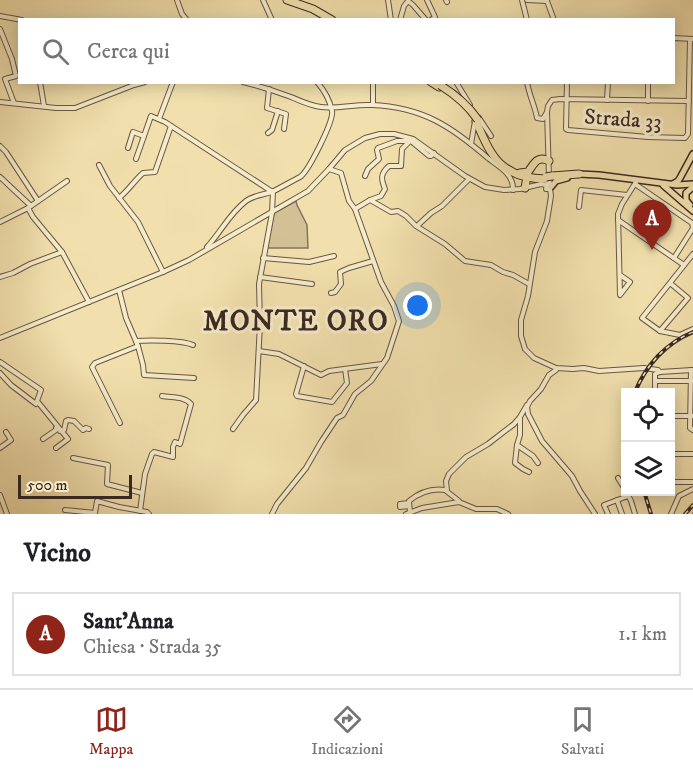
<!DOCTYPE html>
<html lang="it">
<head>
<meta charset="utf-8">
<style>
  body { margin:0; font-family:"IM FELL DW Pica",serif; background:#f6f6f6; color:#202124 }
  .controls { position:absolute; right:18px; bottom:18px; display:grid; overflow:hidden; border-radius:0px; box-shadow:0 3px 15px #0003 }
  .controls button { width:54px; height:54px; display:grid; place-items:center; padding:0; border:0; border-bottom:2px solid #e0e0e0; background:#fff; color:#202124; font:30px sans-serif }
  .scale { position:absolute; left:18px; bottom:15px; width:114px; box-sizing:border-box; padding-left:6px; border:3px solid #3a2921; border-top:0; font-size:16px; line-height:21px; white-space:nowrap; color:#3a2921; -webkit-text-stroke:4px #f6ebca; paint-order:stroke }
  .you { position:absolute; left:418px; top:306px; width:21px; height:21px; margin:-15px; border:4px solid #fff; border-radius:50%; background:#1a73e8; box-shadow:0 0 0 9px #1a73e833 }
  .badge { display:grid; place-items:center; width:39px; height:39px; border-radius:50%; background:#8f2418; color:#fff; font-size:20px; font-weight:700 }
  .pin { position:absolute; translate:-50% -50px; filter:drop-shadow(0 2px 3px #0008) }
  .pin::after { content:''; position:absolute; top:32px; width:21px; height:18px; background:inherit; clip-path:polygon(0 0,100% 0,50% 100%) }
  .list { margin:0; padding:0; list-style:none }
  h2 { display:flex; justify-content:space-between; align-items:center; height:78px; margin:0; padding:0 24px; font-size:26px }
  h2 small { font-size:20px; font-weight:400; color:#757577 }
  .list li { display:grid; grid-template-columns:39px 1fr auto; gap:18px; align-items:center; box-sizing:border-box; height:84px; margin:0 12px 12px; padding:0 12px; border:2px solid #e0e0e0; border-radius:0px }
  .list b { display:block; font-size:22px; white-space:nowrap }
  .list p { margin:0; font-size:20px; white-space:nowrap; color:#757577 }
  .list em { font-size:20px; font-style:normal; color:#757577 }
  .icon { flex:none; width:33px; height:33px; fill:none; stroke:currentColor; stroke-width:2; stroke-linecap:round; stroke-linejoin:round }
  .map { position:relative; flex:none; width:693px; height:514px; overflow:hidden }
  .search { position:absolute; background:#fff; box-shadow:0 3px 15px #0003; left:18px; right:18px; top:18px; height:66px; display:flex; align-items:center; gap:15px; box-sizing:border-box; padding:0 21px; border-radius:0px; color:#757577; font-size:22px }
  .sheet { height:174px; background:#fff }
  nav { display:flex; justify-content:space-around; align-items:center; box-sizing:border-box; height:84px; border-top:2px solid #e0e0e0; background:#fff; font-size:16px; color:#757577 }
  nav a { display:grid; justify-items:center; gap:3px }
  nav .on { color:#8f2418 }
  .map>svg:first-child { display:block }
  .green { fill:#d2c195; stroke:#86755b; stroke-width:1.5 }
  .lines { fill:none; stroke-linecap:round; stroke-linejoin:round }
  .stream { stroke:#837258; stroke-width:1.5 }
  .minor-casing { stroke:#685744; stroke-width:6 }
  .major-casing { stroke:#3a2921; stroke-width:8 }
  .highway-casing { stroke:#3a2921; stroke-width:9 }
  .minor { stroke:#f6ebca; stroke-width:4 }
  .major { stroke:#f1e0ad; stroke-width:5 }
  .highway { stroke:#f1e0ad; stroke-width:7 }
  .rail-casing { stroke:#3a2921; stroke-width:4 }
  .rail { stroke:#f6ebca; stroke-width:1.5; stroke-dasharray:4.5; stroke-linecap:butt }
  .highway-bridge-casing { stroke:#3a2921; stroke-width:9; stroke-linecap:butt }
  .highway-bridge { stroke:#f1e0ad; stroke-width:7 }
  .labels { text-anchor:middle; stroke-width:6; stroke-linejoin:round; paint-order:stroke }
  .street-label { font-size:22px; fill:#3a2921; stroke:#f6ebca }
  .district-label { font-size:28px; font-weight:bold; letter-spacing:1.5px; fill:#3a2921; stroke:#f6ebca }
</style>
</head>
<body>
<div class="map">
<svg width="693" height="514" viewBox="0 0 693 514">
  <rect width="100%" height="100%" fill="#f1e0ad"/>
  <filter id="stains"><feTurbulence type="fractalNoise" baseFrequency=".00333" numOctaves="4"/><feColorMatrix values="0 0 0 0 .2 0 0 0 0 .09 0 0 0 0 .02 0 0 0 .5 -.17"/></filter>
  <radialGradient id="worn" r=".72"><stop offset=".6" stop-color="#630" stop-opacity="0"/><stop offset="1" stop-color="#630" stop-opacity=".3"/></radialGradient>
  <path class="green" d="M296 201 297 205 307 225 308 248H267L274 213Z"/>
  <g class="lines">
    <path class="stream" d="M693 514V513"/>
    <g class="minor-casing">
      <g id="minor">
        <path d="M177 0 182 14 187 20"/>
        <path d="M263 0 272 20"/>
        <path d="M388 0 391 20"/>
        <path d="M427 0 435 17 431 20"/>
        <path d="M446 0 447 2"/>
        <path d="M522 0 527 20"/>
        <path d="M527 0 547 1"/>
        <path d="M547 1 554 20"/>
        <path d="M0 16 22 20"/>
        <path d="M400 20 404 6 408 1 413 5 426 20"/>
        <path d="M0 29 12 59 16 76 5 79 14 103"/>
        <path d="M674 38 693 39"/>
        <path d="M40 82 44 106"/>
        <path d="M243 82C259 86 275 91 291 97 300 101 311 106 321 107 338 109 355 104 372 105 423 107 452 127 489 159 500 167 514 175 513 190"/>
        <path d="M373 82V105"/>
        <path d="M456 82 470 105"/>
        <path d="M527 82C529 95 535 106 537 118L543 119 547 112"/>
        <path d="M567 82 566 129 568 130 648 137 685 138 688 134 690 39"/>
        <path d="M269 89 267 108 286 114 284 129"/>
        <path d="M607 100 608 82"/>
        <path d="M648 101V82"/>
        <path d="M0 102 56 108H75L134 85 145 82"/>
        <path d="M479 118 491 136"/>
        <path d="M159 119 173 82"/>
        <path d="M268 133 272 130 278 111"/>
        <path d="M471 144 475 121"/>
        <path d="M0 146 6 152 38 201"/>
        <path d="M128 148 133 132 144 136"/>
        <path d="M136 159 151 116 165 122 271 191"/>
        <path d="M99 165 110 186 138 222 163 272"/>
        <path d="M365 176 368 169 379 159 377 150 378 148 397 141H411L429 156H431L434 153"/>
        <path d="M0 177 31 206"/>
        <path d="M547 184 551 185 550 189H546Z"/>
        <path d="M635 184 692 223 693 228 674 258"/>
        <path d="M550 185 549 177 547 112 548 106 552 100 560 99 689 101"/>
        <path d="M550 189 551 196 547 221 535 252 528 296 521 320V336L525 349 534 358 556 368 573 369 584 368 599 371 644 368 658 370 660 372"/>
        <path d="M119 198C128 191 134 181 143 173L155 172 171 126"/>
        <path d="M370 200 381 196 385 189C381 179 380 174 389 166H401L402 149 410 141"/>
        <path d="M579 207 581 190 627 195"/>
        <path d="M28 208 33 217 62 252 89 302"/>
        <path d="M355 209 370 200 391 212 398 211 406 216 416 226 445 244 465 261 491 265 503 272 513 275 529 284"/>
        <path d="M618 220 684 265"/>
        <path d="M0 222 28 208 67 181"/>
        <path d="M417 226 431 213 442 206 469 179"/>
        <path d="M207 247C221 232 229 214 246 201 254 195 263 195 272 192 278 189 294 180 300 177 308 172 334 121 332 111 330 101 324 90 317 82"/>
        <path d="M263 258 309 262 334 256"/>
        <path d="M620 275 630 282 620 295 618 214 622 204 636 182"/>
        <path d="M0 277 13 273 30 264 62 252"/>
        <path d="M260 277 312 284"/>
        <path d="M670 283 688 298 660 331 642 318 693 254"/>
        <path d="M119 290 126 318 138 346 95 363 92 367 120 423"/>
        <path d="M331 293 335 292 341 284 340 272 349 268 373 261"/>
        <path d="M660 331 680 335 693 329"/>
        <path d="M0 338 163 272 189 260 308 191 329 169 345 150 365 138 380 134H394L413 139 465 176 485 187 504 190 520 189 541 184 547 185"/>
        <path d="M136 341C148 340 182 340 193 345"/>
        <path d="M138 346 143 365 144 375 194 378"/>
        <path d="M259 351 279 354 321 375 329 371 382 364"/>
        <path d="M0 362 41 390 37 401 68 439 56 448"/>
        <path d="M304 366 296 394 297 396 332 402 347 383 345 369"/>
        <path d="M556 368V370L549 375 541 389 530 401 527 407 528 414 542 441 572 476 580 491 595 514"/>
        <path d="M691 370 690 428 693 430"/>
        <path d="M0 373 11 385 36 404"/>
        <path d="M657 381H692"/>
        <path d="M655 392V374L660 372 692 370"/>
        <path d="M670 416H693"/>
        <path d="M520 418V435L517 445 533 456 538 463"/>
        <path d="M233 429 243 415 256 400 260 324 259 284 272 213 273 191"/>
        <path d="M60 431 64 430 66 421 68 420 74 421 83 430 86 428 89 429"/>
        <path d="M43 439 56 430V428"/>
        <path d="M517 445 515 463 523 469 529 472"/>
        <path d="M0 448 11 440 6 432"/>
        <path d="M670 454H693"/>
        <path d="M73 458 108 465 107 484 142 493"/>
        <path d="M618 478 626 491"/>
        <path d="M670 482H693"/>
        <path d="M447 491 446 481 449 474 466 457 488 444 514 424 520 417 527 405"/>
        <path d="M626 491 631 501 635 514"/>
        <path d="M0 495 7 514"/>
        <path d="M617 500 622 514"/>
        <path d="M409 503 400 504V507L409 506"/>
        <path d="M65 510 95 513 97 501 119 507 147 512 149 514"/>
        <path d="M140 511 145 474 152 454 154 452 173 457V447L175 442 180 444 191 404C184 396 172 398 162 396"/>
        <path d="M410 512 409 501C420 492 431 488 445 490L459 501"/>
        <path d="M272 514 277 504 306 468 321 442 337 418 343 415 355 394 371 381 387 358 399 321 394 306 381 282 355 209 349 201 341 173 329 169"/>
        <path d="M406 514 422 508 459 502 476 509H497L508 514"/>
        <path d="M608 514 604 505 628 496"/>
        <path d="M671 514 679 496 693 489"/>
      </g>
    </g>
    <g class="major-casing">
      <g id="major">
        <path d="M579 174 599 175 677 185 693 184"/>
        <path d="M673 184 678 181 680 178 693 154"/>
        <path d="M663 185 693 211"/>
        <path d="M551 187 556 181 567 178"/>
        <path d="M690 205 686 200V193L693 187"/>
      </g>
    </g>
    <g class="highway-casing">
      <g id="highway">
        <path d="M287 0 313 9 332 20"/>
        <path d="M431 82 439 87"/>
        <path d="M476 121C481 132 485 143 491 152 503 172 524 179 546 179"/>
        <path d="M520 173 528 172C534 164 537 155 549 161"/>
        <path d="M552 176 579 174"/>
        <path d="M525 188 526 182"/>
      </g>
    </g>
    <use href="#minor" class="minor"/>
    <use href="#major" class="major"/>
    <use href="#highway" class="highway"/>
    <g class="rail-casing">
      <g id="rail">
        <path d="M635 392C646 365 666 343 693 332"/>
        <path d="M644 491 651 514"/>
        <path d="M685 514 693 505"/>
      </g>
    </g>
    <use href="#rail" class="rail"/>
    <g class="highway-bridge-casing">
      <g id="highway-bridge">
        <path d="M440 85C456 95 468 105 478 120"/>
        <path d="M546 177 552 176"/>
      </g>
    </g>
    <use href="#highway-bridge" class="highway-bridge"/>
  </g>
  <g class="labels">
    <g class="street-label">
      <text transform="translate(623 118) rotate(4)" y="8">Strada 33</text>
    </g>
    <g class="district-label">
      <text x="296" y="330">MONTE ORO</text>
    </g>
  </g>
  <rect width="100%" height="100%" filter="url(#stains)"/>
  <rect width="100%" height="100%" fill="url(#worn)"/>
</svg>
<div class="controls">
<button><svg class="icon" aria-label="locate" viewBox="0 0 24 24"><circle cx="12" cy="12" r="6"/><path d="M12 2v4M12 18v4M2 12h4M18 12h4"/></svg></button>
<button><svg class="icon" aria-label="layers" viewBox="0 0 24 24"><path d="M12 4l9 5-9 5-9-5zM3 14l9 5 9-5"/></svg></button>
</div>
<div class="scale">500 m</div>
<div class="you"></div>
<div class="pin badge" style="left:652px;top:250px">A</div>
<div class="search"><svg class="icon" aria-label="search" viewBox="0 0 24 24"><circle cx="10" cy="10" r="6"/><path d="M15 15l6 6"/></svg>Cerca qui</div>
</div>
<section class="sheet">
<h2>Vicino<small></small></h2>
<ul class="list">
<li><span class="badge">A</span><div><b>Sant'Anna</b><p>Chiesa · Strada 35</p></div><em>1.1 km</em></li>
</ul>
</section>
<nav>
<a class="on"><svg class="icon" aria-label="map" viewBox="0 0 24 24"><path d="M3 6l6-2 6 2 6-2v14l-6 2-6-2-6 2zM9 4v14M15 6v14"/></svg>Mappa</a>
<a><svg class="icon" aria-label="directions" viewBox="0 0 24 24"><path d="M12 3l9 9-9 9-9-9zM9 14v-3h6M13 9l2 2-2 2"/></svg>Indicazioni</a>
<a><svg class="icon" aria-label="saved" viewBox="0 0 24 24"><path d="M7 4h10v16l-5-4-5 4z"/></svg>Salvati</a>
</nav>
</body>
</html>
